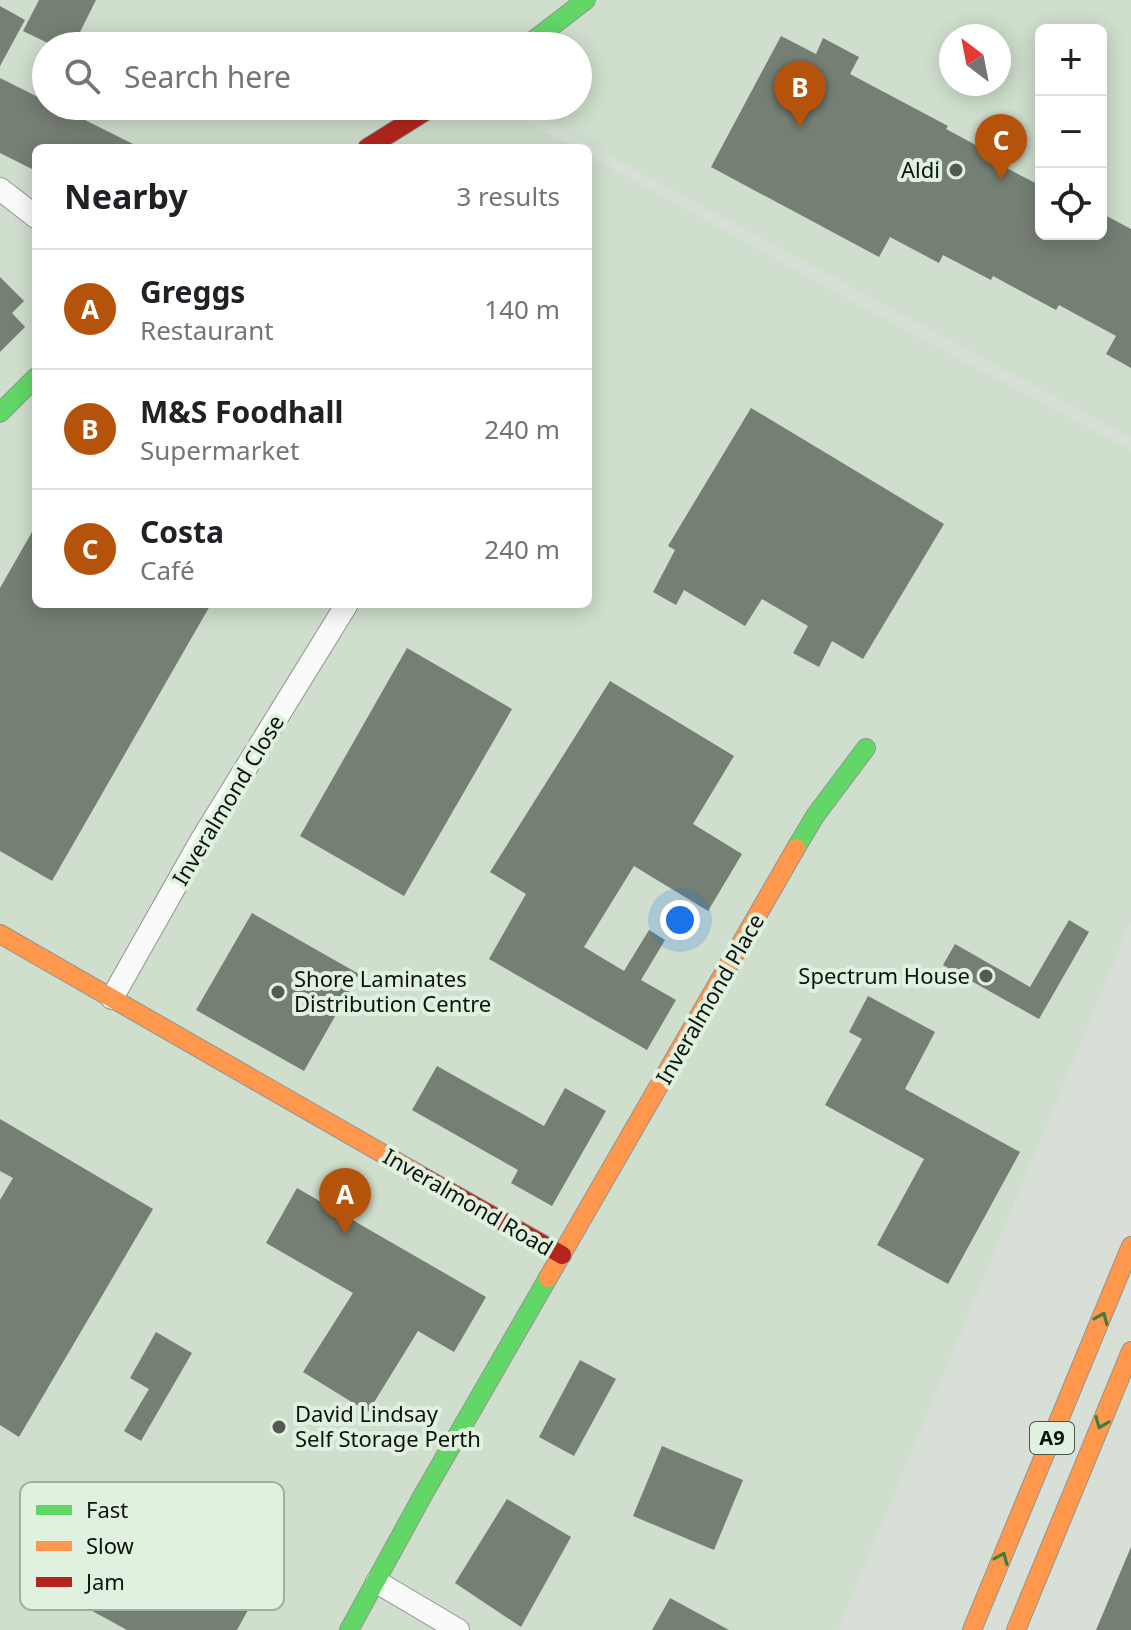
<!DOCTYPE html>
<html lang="en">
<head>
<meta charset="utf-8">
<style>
  body { margin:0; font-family:"Noto Sans",sans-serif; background:#f2f2f2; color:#202124 }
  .controls { position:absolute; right:24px; top:24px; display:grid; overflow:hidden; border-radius:12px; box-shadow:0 4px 20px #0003 }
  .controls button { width:72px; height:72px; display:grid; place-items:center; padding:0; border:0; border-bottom:2px solid #e0e0e0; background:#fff; color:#202124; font:40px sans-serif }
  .compass { position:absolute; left:939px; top:24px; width:72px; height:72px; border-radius:50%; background:#fff; box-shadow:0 4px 20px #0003; rotate:328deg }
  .you { position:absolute; left:680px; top:920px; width:28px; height:28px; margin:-20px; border:6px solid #fff; border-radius:50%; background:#1a73e8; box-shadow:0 0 0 12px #1a73e833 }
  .badge { display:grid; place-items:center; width:52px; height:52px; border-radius:50%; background:#b45309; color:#fff; font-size:26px; font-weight:700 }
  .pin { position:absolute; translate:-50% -66px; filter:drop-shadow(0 2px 4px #0008) }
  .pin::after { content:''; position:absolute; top:42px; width:28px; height:24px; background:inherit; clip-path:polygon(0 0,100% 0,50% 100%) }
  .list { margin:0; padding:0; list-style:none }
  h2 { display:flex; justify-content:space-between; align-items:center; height:104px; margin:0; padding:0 32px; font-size:34px }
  h2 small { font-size:26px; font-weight:400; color:#757577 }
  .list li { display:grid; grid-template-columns:52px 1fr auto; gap:24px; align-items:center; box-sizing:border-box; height:120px; padding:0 32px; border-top:2px solid #e0e0e0 }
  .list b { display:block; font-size:30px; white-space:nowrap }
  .list p { margin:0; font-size:26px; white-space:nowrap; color:#757577 }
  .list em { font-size:26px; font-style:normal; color:#757577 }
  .icon { flex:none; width:44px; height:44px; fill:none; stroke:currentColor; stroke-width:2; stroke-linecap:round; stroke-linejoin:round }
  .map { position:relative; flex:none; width:1131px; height:1630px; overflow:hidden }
  .search { position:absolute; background:#fff; box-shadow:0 4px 20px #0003; left:32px; top:32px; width:560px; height:88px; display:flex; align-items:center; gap:20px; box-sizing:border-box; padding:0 28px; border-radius:44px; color:#757577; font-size:30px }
  .panel { position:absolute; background:#fff; box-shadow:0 4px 20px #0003; left:32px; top:144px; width:560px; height:464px; border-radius:12px }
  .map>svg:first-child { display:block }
  .built { fill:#cfdecd; fill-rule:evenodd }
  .building { fill:#757f74 }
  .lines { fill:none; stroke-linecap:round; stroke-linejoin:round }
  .street-casing { stroke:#919690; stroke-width:24 }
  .fast-casing { stroke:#919690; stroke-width:20 }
  .slow-casing { stroke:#919690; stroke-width:20 }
  .jam-casing { stroke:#919690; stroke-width:20 }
  .street { stroke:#f9faf9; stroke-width:22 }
  .fast { stroke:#63d668; stroke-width:18 }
  .slow { stroke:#ff974d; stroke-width:18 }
  .jam { stroke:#b3261e; stroke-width:18 }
  .oneway { stroke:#3d7e3f }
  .poi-dot { fill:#545a53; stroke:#e1f1df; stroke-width:3 }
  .labels { text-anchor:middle; stroke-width:8; stroke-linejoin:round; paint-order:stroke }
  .shield { fill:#e1f1df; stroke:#4d564c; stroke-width:2 }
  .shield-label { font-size:20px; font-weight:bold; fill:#0e130d }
  .poi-label { font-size:22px; fill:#0e130d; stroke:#e1f1df; text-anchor:end }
  .street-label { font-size:22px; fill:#0e130d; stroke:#e1f1df }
  .key { fill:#e1f1df; stroke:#a2aea0; stroke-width:2 }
  .key-label { font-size:22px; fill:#0e130d }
</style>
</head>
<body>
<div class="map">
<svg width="1131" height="1630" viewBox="0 0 1131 1630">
  <rect width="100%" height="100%" fill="#d7dfd6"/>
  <path class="built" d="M0 0H1131V438L517 106H578V46H46V106H499L575 148H36V604H588V155L877 315 1131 450V921L838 1630H0ZM1041 30H1101V234H1041ZM951 36H999V84H951Z"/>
  <g class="building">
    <path d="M39 0H96L73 46H54L23 31Z"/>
    <path d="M0 6 25 20 0 66Z"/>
    <path d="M781 36 816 54 823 38 859 57 850 74 948 126 946 129 996 156 993 161 1041 186V234H1101V213L1131 229V368L1106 354 1116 336 1059 305 1056 310 993 276 991 280 943 255 939 263 890 237 879 257 711 167Z"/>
    <path d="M0 78 46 101V106H57L141 148H36V171L0 153Z"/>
    <path d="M0 277 24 301 12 313 25 327 0 352Z"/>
    <path d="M751 408 944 524 863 659 832 641 819 667 793 653 808 626 762 599 745 626 684 590 676 605 653 592 675 550 668 546Z"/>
    <path d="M36 525V604H211L52 881 0 851V588Z"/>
    <path d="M407 648 512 709 404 896 300 836Z"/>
    <path d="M610 681 734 756 693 824 742 854 708 911 634 866 584 947 624 971 649 930 665 940 641 980 676 1000 647 1050 489 959 526 894 490 872Z"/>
    <path d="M252 913 359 974 304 1071 196 1010Z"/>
    <path d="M1069 920 1089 932 1039 1019 943 965 955 944 1030 987Z"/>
    <path d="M868 996 935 1032 905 1089 1020 1152 948 1284 877 1245 924 1159 825 1105 862 1039 849 1032Z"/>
    <path d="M437 1066 544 1126 565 1088 606 1111 552 1206 511 1183 518 1170 412 1110Z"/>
    <path d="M0 1119 153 1209 19 1437 0 1425V1200L13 1178 0 1171Z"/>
    <path d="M297 1188 486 1297 454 1352 418 1331 368 1412 303 1372 353 1293 266 1243Z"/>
    <path d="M156 1332 192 1353 141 1441 124 1431 149 1389 130 1378Z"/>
    <path d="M580 1360 616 1379 574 1456 539 1437Z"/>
    <path d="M662 1446 743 1480 714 1550 633 1516Z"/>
    <path d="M507 1499 571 1537 521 1627 455 1583Z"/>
    <path d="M133 1520 253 1586 269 1553 285 1561 263 1606 253 1601 237 1630H127L85 1607 91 1595 73 1585 109 1521 127 1531Z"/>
    <path d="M1131 1547V1630H1096Z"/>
    <path d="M670 1598 729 1630H652Z"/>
  </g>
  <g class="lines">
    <g class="street-casing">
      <g id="street">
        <path d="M0 189 36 217"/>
        <path d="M112 998 202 839 347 604"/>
        <path d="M377 1582 458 1630"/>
      </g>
    </g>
    <g class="fast-casing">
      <g id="fast">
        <path d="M526 46 586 0"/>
        <path d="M0 413 36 377"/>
        <path d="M796 848 815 816 866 748"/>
        <path d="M349 1630 423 1495 548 1278"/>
      </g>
    </g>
    <g class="slow-casing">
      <g id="slow">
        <path d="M0 934 420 1175"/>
        <path d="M548 1278 796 848"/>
        <path d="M972 1630 1131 1246"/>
        <path d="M1016 1630 1131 1351"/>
      </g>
    </g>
    <g class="jam-casing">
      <g id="jam">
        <path d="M367 148 434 106"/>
        <path d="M420 1175 562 1255"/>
      </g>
    </g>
    <use href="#street" class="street"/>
    <use href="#fast" class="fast"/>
    <use href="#slow" class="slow"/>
    <use href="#jam" class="jam"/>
  </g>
  <defs><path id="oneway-chevron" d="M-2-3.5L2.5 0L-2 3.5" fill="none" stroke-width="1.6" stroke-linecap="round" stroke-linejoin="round" transform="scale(2)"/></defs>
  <g class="oneway">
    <use href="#oneway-chevron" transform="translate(1102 1318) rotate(-67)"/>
    <use href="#oneway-chevron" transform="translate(1101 1423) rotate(112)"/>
    <use href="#oneway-chevron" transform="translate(1002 1558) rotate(-67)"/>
  </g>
  <g class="poi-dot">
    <circle cx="956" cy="170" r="8"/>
    <circle cx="986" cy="976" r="8"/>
    <circle cx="278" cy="992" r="8"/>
    <circle cx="279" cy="1427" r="8"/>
  </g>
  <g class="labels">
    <rect class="shield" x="1030" y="1422" width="44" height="32" rx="6"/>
    <g class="shield-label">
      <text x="1052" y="1445">A9</text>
    </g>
    <g class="poi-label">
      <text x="940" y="178">Aldi</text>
      <text x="970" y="984">Spectrum House</text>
      <text x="294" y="987" text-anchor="start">Shore Laminates<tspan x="294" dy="25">Distribution Centre</tspan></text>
      <text x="295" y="1422" text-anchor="start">David Lindsay<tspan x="295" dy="25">Self Storage Perth</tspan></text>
    </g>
    <g class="street-label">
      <text transform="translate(228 800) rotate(-59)" y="8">Inveralmond Close</text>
      <text transform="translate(710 999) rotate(-60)" y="8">Inveralmond Place</text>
      <text transform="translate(468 1202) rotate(30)" y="8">Inveralmond Road</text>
    </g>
  </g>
  <rect x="20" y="1482" width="264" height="128" rx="12" class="key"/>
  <rect x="36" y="1505" width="36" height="10" fill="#63d668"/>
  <rect x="36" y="1541" width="36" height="10" fill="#ff974d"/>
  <rect x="36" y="1577" width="36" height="10" fill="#b3261e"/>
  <g class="key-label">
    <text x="86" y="1518">Fast</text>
    <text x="86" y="1554">Slow</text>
    <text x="86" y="1590">Jam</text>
  </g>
</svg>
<div class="controls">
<button>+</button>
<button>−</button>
<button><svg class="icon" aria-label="locate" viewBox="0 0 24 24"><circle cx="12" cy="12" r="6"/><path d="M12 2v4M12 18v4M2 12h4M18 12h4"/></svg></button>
</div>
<svg class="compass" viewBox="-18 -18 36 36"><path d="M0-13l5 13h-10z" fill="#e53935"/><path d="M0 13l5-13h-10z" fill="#757577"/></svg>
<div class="you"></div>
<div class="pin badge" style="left:345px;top:1234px">A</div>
<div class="pin badge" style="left:800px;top:127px">B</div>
<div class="pin badge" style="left:1001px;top:180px">C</div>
<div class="search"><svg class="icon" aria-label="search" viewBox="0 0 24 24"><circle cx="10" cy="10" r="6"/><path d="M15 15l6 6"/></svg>Search here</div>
<section class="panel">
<h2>Nearby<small>3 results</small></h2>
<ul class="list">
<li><span class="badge">A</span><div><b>Greggs</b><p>Restaurant</p></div><em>140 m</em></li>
<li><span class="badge">B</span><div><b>M&amp;S Foodhall</b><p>Supermarket</p></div><em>240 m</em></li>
<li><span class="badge">C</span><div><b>Costa</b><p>Café</p></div><em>240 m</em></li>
</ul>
</section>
</div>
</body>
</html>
